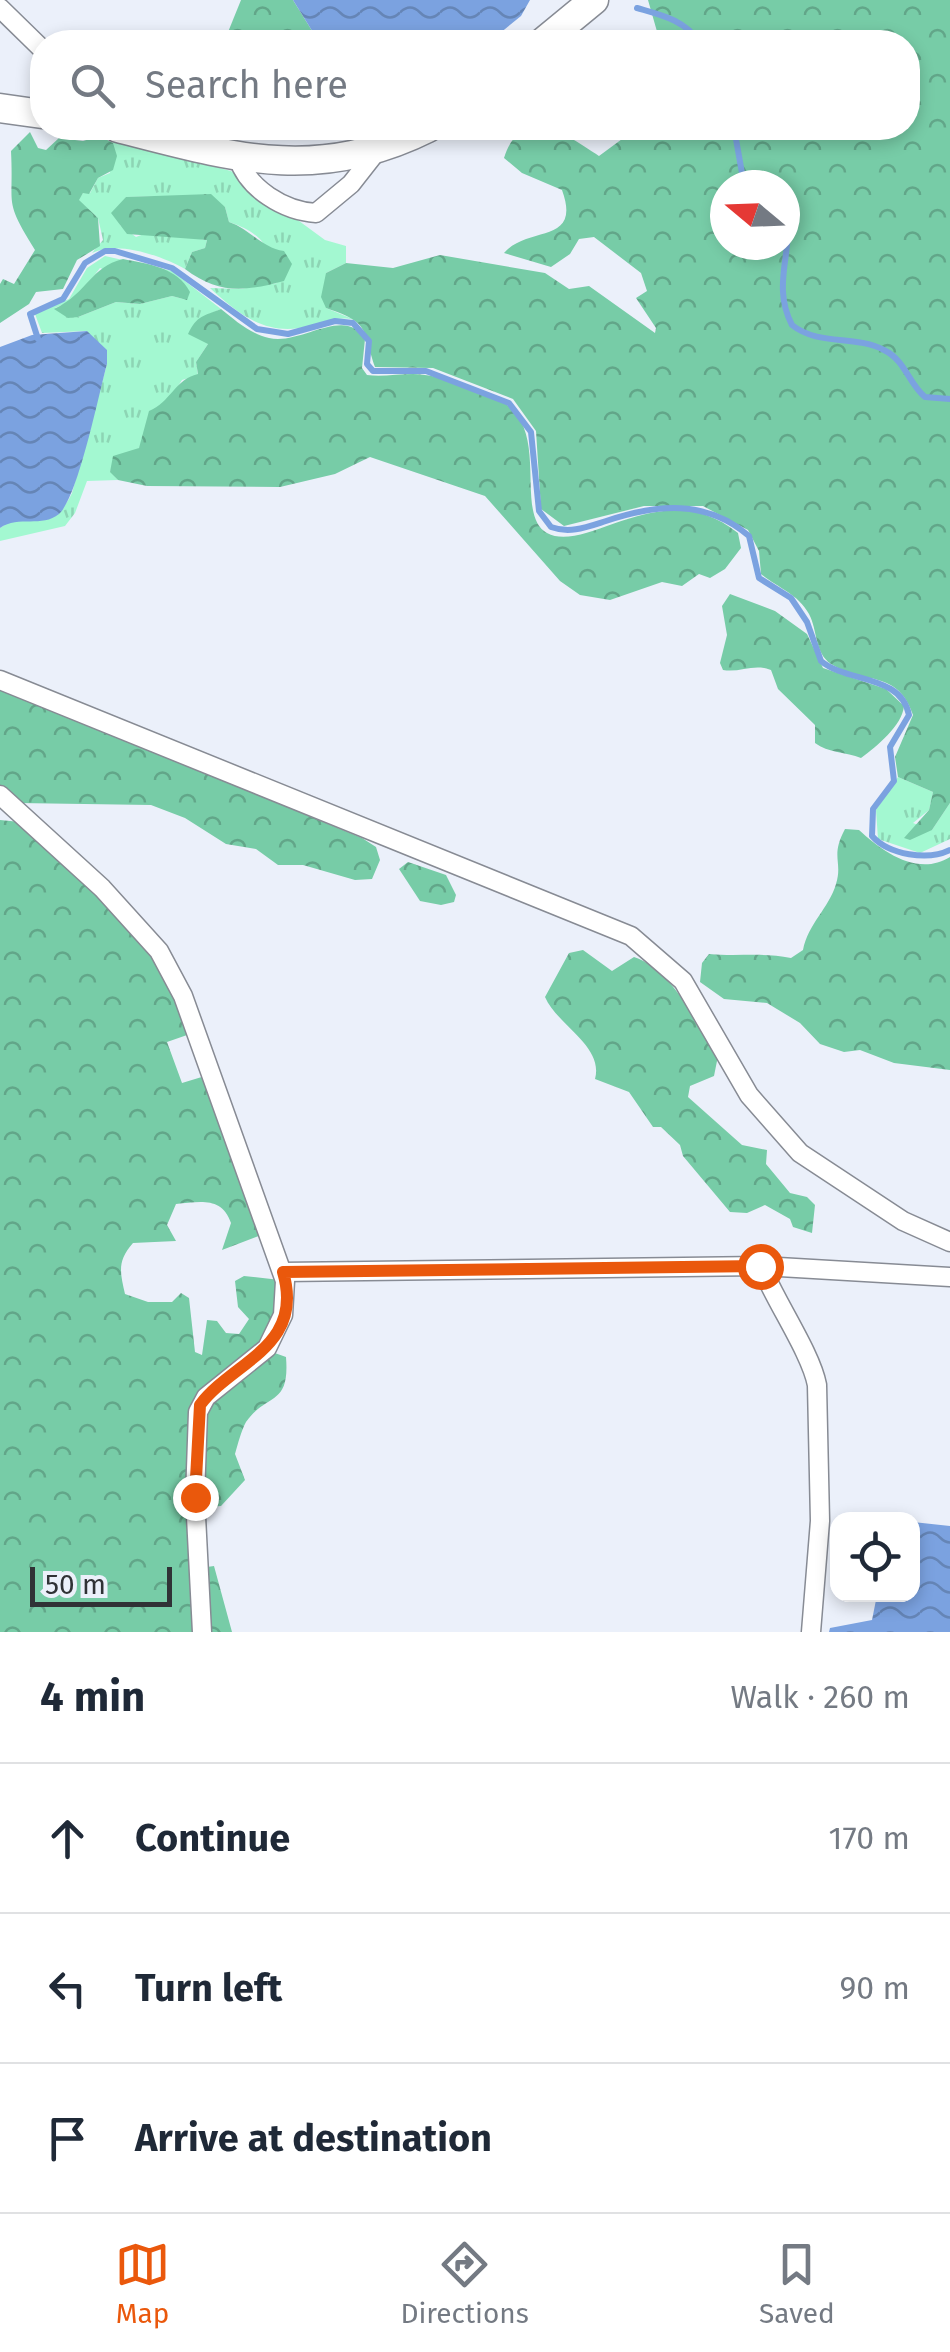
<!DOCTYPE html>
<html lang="en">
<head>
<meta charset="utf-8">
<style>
  body { margin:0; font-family:"Fira Sans",sans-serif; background:#f2f2f3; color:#1f2937 }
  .controls { position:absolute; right:30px; bottom:30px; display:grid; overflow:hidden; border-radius:20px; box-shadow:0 5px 15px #0003 }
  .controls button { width:90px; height:90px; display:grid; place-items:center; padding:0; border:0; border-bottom:2px solid #e0e1e3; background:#fff; color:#1f2937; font:50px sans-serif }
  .compass { position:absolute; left:710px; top:170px; width:90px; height:90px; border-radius:50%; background:#fff; box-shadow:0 5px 15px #0003; rotate:289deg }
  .scale { position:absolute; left:30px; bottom:25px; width:142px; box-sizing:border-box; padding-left:10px; border:5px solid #303236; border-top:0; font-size:28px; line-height:35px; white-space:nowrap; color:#303236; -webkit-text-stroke:8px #ebf0fa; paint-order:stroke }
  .stop { position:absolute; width:30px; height:30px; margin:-22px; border:8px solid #ea580c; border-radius:50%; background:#fff }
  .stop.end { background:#ea580c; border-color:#fff; box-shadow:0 2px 10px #0008 }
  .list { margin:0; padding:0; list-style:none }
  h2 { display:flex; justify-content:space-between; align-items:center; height:130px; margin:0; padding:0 40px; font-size:42px }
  h2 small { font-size:32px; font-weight:400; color:#747a83 }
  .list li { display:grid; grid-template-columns:65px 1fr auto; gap:30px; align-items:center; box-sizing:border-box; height:150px; padding:0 40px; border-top:2px solid #e0e1e3 }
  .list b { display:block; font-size:38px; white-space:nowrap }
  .list em { font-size:32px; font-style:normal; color:#747a83 }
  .icon { flex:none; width:55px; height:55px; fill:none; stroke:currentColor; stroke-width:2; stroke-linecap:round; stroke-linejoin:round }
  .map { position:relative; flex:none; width:950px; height:1632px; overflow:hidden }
  .search { position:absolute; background:#fff; box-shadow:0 5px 15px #0003; left:30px; right:30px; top:30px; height:110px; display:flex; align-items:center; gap:25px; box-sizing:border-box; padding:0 35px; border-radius:40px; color:#747a83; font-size:38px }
  .sheet { height:580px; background:#fff }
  nav { display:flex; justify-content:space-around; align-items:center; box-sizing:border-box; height:140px; border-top:2px solid #e0e1e3; background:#fff; font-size:28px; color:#747a83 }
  nav a { display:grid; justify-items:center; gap:5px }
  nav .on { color:#ea580c }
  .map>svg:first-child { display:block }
  .grass { fill:url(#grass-tufts); fill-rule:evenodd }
  .forest { fill:url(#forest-crowns); fill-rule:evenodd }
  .water { fill:url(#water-waves) }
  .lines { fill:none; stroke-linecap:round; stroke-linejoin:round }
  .stream { stroke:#7ba2e0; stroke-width:6 }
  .minor-casing { stroke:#878b94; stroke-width:21 }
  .secondary-casing { stroke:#878b94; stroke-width:31 }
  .minor { stroke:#fff; stroke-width:18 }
  .secondary { stroke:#fff; stroke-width:28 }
  .route { stroke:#ea580c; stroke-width:12 }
</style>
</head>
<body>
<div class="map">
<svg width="950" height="1632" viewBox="0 0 950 1632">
  <defs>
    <pattern id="grass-tufts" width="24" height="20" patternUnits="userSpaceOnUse" patternTransform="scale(2.5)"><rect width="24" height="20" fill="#a3f8d1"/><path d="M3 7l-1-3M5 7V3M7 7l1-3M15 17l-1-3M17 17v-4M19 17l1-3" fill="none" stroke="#8dd5b4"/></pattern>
    <pattern id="forest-crowns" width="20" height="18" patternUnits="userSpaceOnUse" patternTransform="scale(2.5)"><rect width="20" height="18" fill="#77cca7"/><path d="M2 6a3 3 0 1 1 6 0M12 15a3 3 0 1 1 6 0" fill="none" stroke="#62a689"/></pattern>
    <pattern id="water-waves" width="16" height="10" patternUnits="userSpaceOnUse" patternTransform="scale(2.5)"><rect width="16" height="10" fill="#7ba2e0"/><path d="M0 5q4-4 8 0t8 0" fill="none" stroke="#6585b6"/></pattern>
  </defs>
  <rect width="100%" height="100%" fill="#ebf0fa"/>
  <g class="grass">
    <path d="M108 139 231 171 325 240 346 246V263L326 273V308L355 320C338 316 326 321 309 326 267 337 239 315 210 288L240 289 277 283C271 248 264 234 229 222L225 207 182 196 126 197 120 225 136 237 149 232 207 240 205 248 192 252 185 269C162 256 117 240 92 253L103 240 98 218 78 200 83 193H90L98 178 110 173 113 143Z"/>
    <path d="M105 256 172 271 221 309 212 313 208 344 196 362 198 375 182 380 139 448 110 471 118 480 87 481 75 513 65 526 0 541V528C28 508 53 534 72 493L107 364 87 331 42 333 35 314 69 299 87 268ZM100 268 187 300 172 296 140 304 116 302 78 317 55 308 76 299Z"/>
    <path d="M898 777 933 792 929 810 913 823 932 830 950 803V839L920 853 878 839 876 810Z"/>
  </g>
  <g class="forest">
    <path d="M241 0H293L319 42H224Z"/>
    <path d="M648 0H950V803L932 830 910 840 904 838 929 810 933 792 898 777 895 757 913 715C898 669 864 685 831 664 814 652 818 631 809 614 798 594 778 588 761 574L759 551 748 530 703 506H644L564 526 541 509 536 431 513 399 433 368 375 367C362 329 371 323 326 308L321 297 326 273 346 263 393 268 440 255 545 273 569 289 589 286 655 333 656 328 636 298 647 291 641 273 594 237 579 239 570 254 551 267 504 253C528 225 582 245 562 190L522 173 504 158C522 102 567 135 599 156L637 128H908V42H660ZM725 185H785V245H725Z"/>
    <path d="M195 128H250L237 141 200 134Z"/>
    <path d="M30 132 38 148 46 150 59 138 83 141 100 136 113 143 117 156 113 170 98 178 89 194 83 193 79 200 98 218 100 246 77 260 63 289 36 292 29 304 0 323V284L3 279 14 284 35 250C3 198 14 208 11 151Z"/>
    <path d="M211 194 225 207 229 222C250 229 262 248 284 251L292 264 284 281C244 292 218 294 185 269L192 252 205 248 207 240 127 234 111 213 126 197Z"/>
    <path d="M123 259C148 264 177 267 190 292L187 300 172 296 140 304 116 302 78 317 68 318 54 309C88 293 90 267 123 259Z"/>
    <path d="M221 309C235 320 250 334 269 338 300 346 345 305 365 339L362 368 367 375C382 377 397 374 413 374 438 374 479 388 501 401 552 429 513 514 547 533 587 555 663 472 738 533L741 548 725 569 710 578 699 574 682 586 662 582 610 600 580 595 560 581 485 496 370 457 335 474 280 487 147 486 118 480 110 472 113 456 139 448 149 411C170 403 175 379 198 374L196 362 208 344 188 334C197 315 204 316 221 309Z"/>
    <path d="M730 594 775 611 807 634 823 668 886 689 904 706C902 726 877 746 861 758 846 752 828 753 815 743V725L778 689 771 670C754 663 740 673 723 670L720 663 727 635 722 606Z"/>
    <path d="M0 689 362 838 376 847 380 860 372 879 355 880 303 865H278L256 849 226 844 185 818 151 805 17 803 0 788Z"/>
    <path d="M0 820 20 822 100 891 156 955 190 1034 167 1042 182 1083 205 1076 264 1234 222 1250 231 1223C222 1196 199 1202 176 1204L167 1225 176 1241 133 1243C117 1261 120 1272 125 1294L148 1302H172L181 1293 189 1298 195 1352 202 1355 207 1320 217 1321 226 1333 239 1334 249 1319 238 1307 235 1281 244 1276 280 1280 272 1333 202 1394 198 1632H0Z"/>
    <path d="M845 829 859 830C883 852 918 877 950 857V1070L894 1063 860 1050 844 1052 820 1044 800 1023 767 1003 724 999 700 982 702 963 709 954C738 957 762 952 791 958L803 950C808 924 829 908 836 884 843 861 830 857 845 829Z"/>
    <path d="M408 862 446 875 456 895 454 902 441 905 420 901 399 869Z"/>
    <path d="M583 950 612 971 634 957C673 970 696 1023 718 1056L714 1076 690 1086 688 1097 742 1145 767 1150 766 1164 790 1193 807 1197 815 1205 812 1233 793 1227 790 1219 765 1205 747 1213 730 1212 683 1156 680 1145 661 1127H653L629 1092 595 1079C604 1046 557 1025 545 997L569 953Z"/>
    <path d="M272 1352 286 1357C290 1407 267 1392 246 1422 241 1431 238 1444 235 1454L245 1480 221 1506 199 1508 203 1406Z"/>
    <path d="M214 1566 232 1632H206L207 1567Z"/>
  </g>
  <g class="water">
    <path d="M293 0H530L521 16 489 42H319Z"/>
    <path d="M87 331 107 350V364C99 393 78 498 59 514 42 528 19 515 0 528V347L32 335Z"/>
    <path d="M913 1522 950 1526V1632H829L830 1628 872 1620 877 1595 912 1594Z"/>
  </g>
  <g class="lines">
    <g class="stream">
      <path d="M637 8C661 15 685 20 699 42"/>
      <path d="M734 128 742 173 765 185"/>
      <path d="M785 209C796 248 770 283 792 325 818 346 856 335 884 350 906 361 908 383 925 397L950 399"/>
      <path d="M38 339 30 314 63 299 85 263 105 251H115L172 268 257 329 288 334 335 321 353 323 369 341 367 364 373 371H426L509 403 531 432 539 511 551 527C570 534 587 527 606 521 657 504 706 499 749 536L759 578 791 598 807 622 821 661C847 683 901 674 909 715L890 747 894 781 873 809 872 836C889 855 928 861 950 850"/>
    </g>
    <g class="minor-casing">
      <g id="minor">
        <path d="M0 8 42 49"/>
        <path d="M238 158C248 189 284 211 316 213L351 184 380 147"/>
        <path d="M0 680 631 936 683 981 749 1095 800 1153 903 1221 950 1242"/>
        <path d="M0 795 102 888 159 951 183 996 285 1281 283 1315 267 1348 206 1397 198 1412 195 1497 202 1632"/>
        <path d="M761 1266C775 1301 811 1353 817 1385L820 1521 811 1632"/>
        <path d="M283 1272 761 1266 950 1277"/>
      </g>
    </g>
    <g class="secondary-casing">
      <g id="secondary">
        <path d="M543 42 594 0"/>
        <path d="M0 108 42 114"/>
        <path d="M118 128C231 157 316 184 428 128"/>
      </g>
    </g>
    <use href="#minor" class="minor"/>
    <use href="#secondary" class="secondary"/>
  </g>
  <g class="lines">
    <path class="route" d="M195 1497 200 1405C233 1361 305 1347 283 1272L760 1266"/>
  </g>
</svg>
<div class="controls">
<button><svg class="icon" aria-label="locate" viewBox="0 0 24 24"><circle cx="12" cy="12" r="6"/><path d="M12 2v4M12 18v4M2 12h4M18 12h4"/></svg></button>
</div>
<svg class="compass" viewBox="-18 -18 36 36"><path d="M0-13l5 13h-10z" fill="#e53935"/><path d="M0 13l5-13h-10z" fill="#747a83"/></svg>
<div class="scale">50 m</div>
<div class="stop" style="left:760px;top:1266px"></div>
<div class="stop end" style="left:195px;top:1497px"></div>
<div class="search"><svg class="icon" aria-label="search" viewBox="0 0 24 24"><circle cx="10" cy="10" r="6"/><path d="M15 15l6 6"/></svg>Search here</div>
</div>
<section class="sheet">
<h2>4 min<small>Walk · 260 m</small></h2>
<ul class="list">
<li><svg class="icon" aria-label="ahead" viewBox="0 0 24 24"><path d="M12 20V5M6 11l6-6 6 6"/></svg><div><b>Continue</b></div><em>170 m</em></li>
<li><svg class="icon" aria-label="left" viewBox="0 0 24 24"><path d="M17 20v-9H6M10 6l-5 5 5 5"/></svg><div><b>Turn left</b></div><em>90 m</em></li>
<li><svg class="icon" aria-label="arrive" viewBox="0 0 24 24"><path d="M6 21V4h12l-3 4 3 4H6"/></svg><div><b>Arrive at destination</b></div></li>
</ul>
</section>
<nav>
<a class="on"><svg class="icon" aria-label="map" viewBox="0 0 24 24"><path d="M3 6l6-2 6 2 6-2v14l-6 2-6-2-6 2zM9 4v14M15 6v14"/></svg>Map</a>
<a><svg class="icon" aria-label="directions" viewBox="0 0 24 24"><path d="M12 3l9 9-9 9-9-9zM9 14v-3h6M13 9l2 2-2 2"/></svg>Directions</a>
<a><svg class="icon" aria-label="saved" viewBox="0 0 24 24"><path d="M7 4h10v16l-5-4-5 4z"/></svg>Saved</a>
</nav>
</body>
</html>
